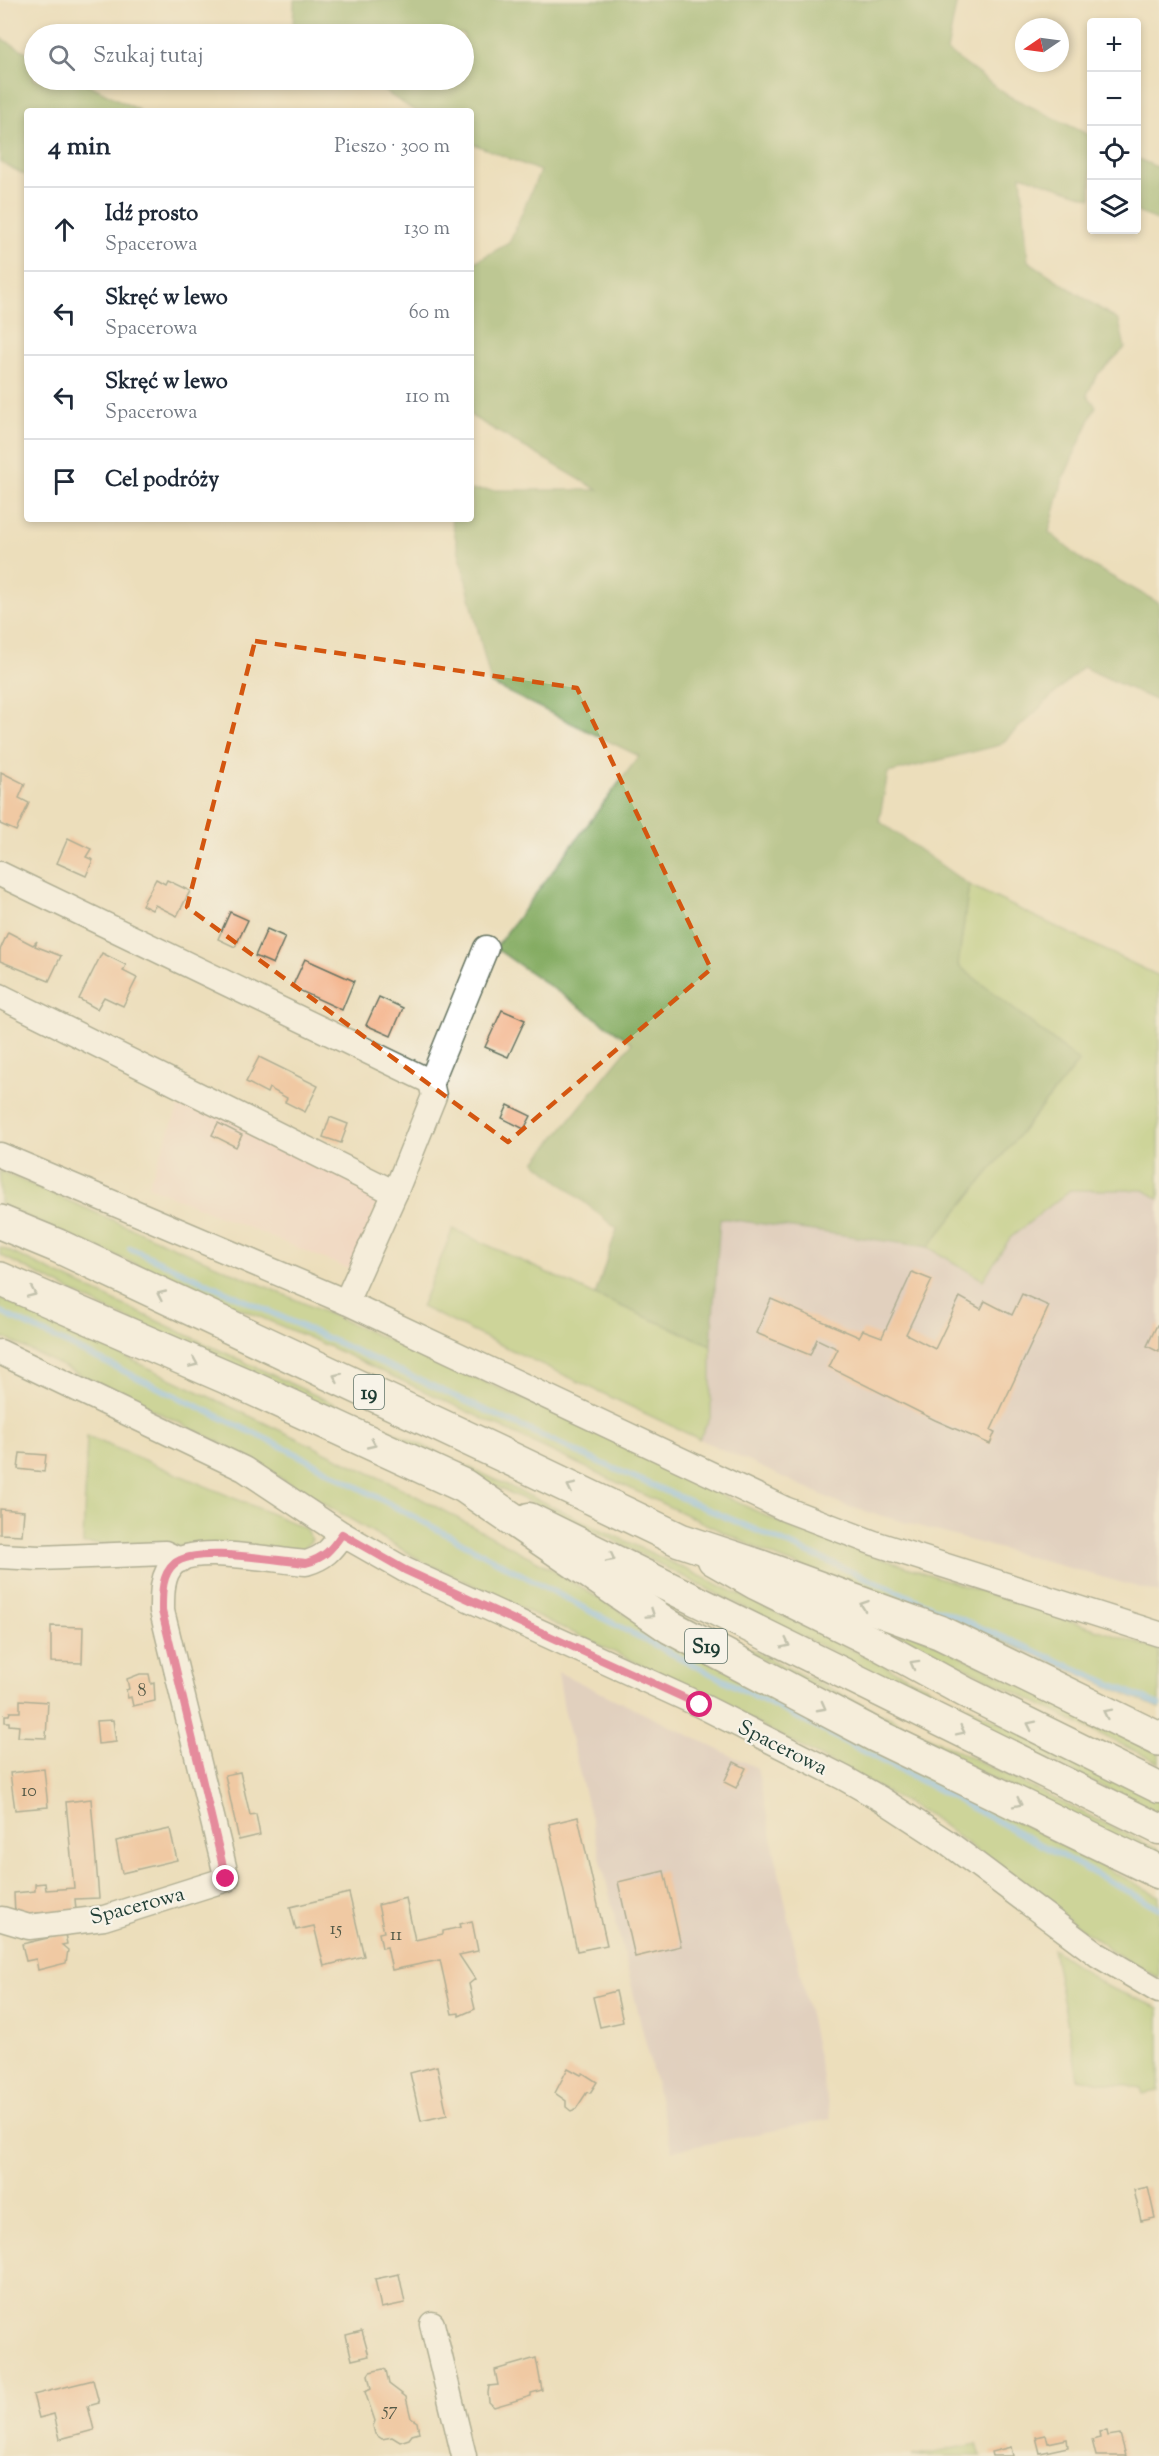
<!DOCTYPE html>
<html lang="pl">
<head>
<meta charset="utf-8">
<style>
  body { margin:0; font-family:"Sorts Mill Goudy",serif; background:#f6f6f7; color:#1f2937 }
  .controls { position:absolute; right:18px; top:18px; display:grid; overflow:hidden; border-radius:6px; box-shadow:0 3px 9px #0003 }
  .controls button { width:54px; height:54px; display:grid; place-items:center; padding:0; border:0; border-bottom:2px solid #e0e1e3; background:#fff; color:#1f2937; font:30px sans-serif }
  .compass { position:absolute; left:1015px; top:18px; width:54px; height:54px; border-radius:50%; background:#fff; box-shadow:0 3px 9px #0003; rotate:257deg }
  .stop { position:absolute; width:18px; height:18px; margin:-14px; border:4px solid #db2777; border-radius:50%; background:#fff }
  .stop.end { background:#db2777; border-color:#fff; box-shadow:0 2px 6px #0008 }
  .list { margin:0; padding:0; list-style:none }
  h2 { display:flex; justify-content:space-between; align-items:center; height:78px; margin:0; padding:0 24px; font-size:26px }
  h2 small { font-size:20px; font-weight:400; color:#747a83 }
  .list li { display:grid; grid-template-columns:39px 1fr auto; gap:18px; align-items:center; box-sizing:border-box; height:84px; padding:0 24px; border-top:2px solid #e0e1e3 }
  .list b { display:block; font-size:22px; white-space:nowrap }
  .list p { margin:0; font-size:20px; white-space:nowrap; color:#747a83 }
  .list em { font-size:20px; font-style:normal; color:#747a83 }
  .icon { flex:none; width:33px; height:33px; fill:none; stroke:currentColor; stroke-width:2; stroke-linecap:round; stroke-linejoin:round }
  .map { position:relative; flex:none; width:1159px; height:2456px; overflow:hidden }
  .search { position:absolute; background:#fff; box-shadow:0 3px 9px #0003; left:24px; top:24px; width:450px; height:66px; display:flex; align-items:center; gap:15px; box-sizing:border-box; padding:0 21px; border-radius:33px; color:#747a83; font-size:22px }
  .panel { position:absolute; background:#fff; box-shadow:0 3px 9px #0003; left:24px; top:108px; width:450px; height:414px; border-radius:6px }
  .map>svg:first-child { display:block }
  .built { fill:#f7d0ca }
  .industrial { fill:#d2bec2 }
  .green { fill:#a6c770; stroke:#628252; stroke-width:1.5 }
  .forest { fill:#84ac62; stroke:#52744b; stroke-width:1.5 }
  .lines { fill:none; stroke-linecap:round; stroke-linejoin:round }
  .stream { stroke:#7bbdf0; stroke-width:6 }
  .building { fill:#f4af85 }
  .minor-casing { stroke:#677563; stroke-width:27 }
  .major-casing { stroke:#677563; stroke-width:33 }
  .highway-casing { stroke:#677563; stroke-width:36 }
  .minor { stroke:#fff; stroke-width:24 }
  .major { stroke:#fff; stroke-width:30 }
  .highway { stroke:#fff; stroke-width:33 }
  .oneway { stroke:#8f9e9a }
  .route { stroke:#db2777; stroke-width:8 }
  .marked { fill:none; stroke:#d45610; stroke-width:4.5; stroke-dasharray:12 8; stroke-linejoin:round }
  .labels { text-anchor:middle; stroke-width:4.5; stroke-linejoin:round; paint-order:stroke }
  .number-label { font-size:18px; fill:#545a48 }
  .shield { fill:#f7f3e8; stroke:#60746a; stroke-width:1.5 }
  .shield-label { font-size:20px; font-weight:bold; fill:#1f3d34 }
  .street-label { font-size:21px; fill:#1f3d34; stroke:#f7f3e8 }
</style>
</head>
<body>
<div class="map">
<svg width="1159" height="2456" viewBox="0 0 1159 2456">
  <rect width="100%" height="100%" fill="#f7f3e8"/>
  <filter id="ink" filterUnits="userSpaceOnUse"><feTurbulence type="fractalNoise" baseFrequency=".0167" numOctaves="2"/><feDisplacementMap in="SourceGraphic" scale="12" xChannelSelector="R" yChannelSelector="G"/><feConvolveMatrix kernelMatrix="1 2 1 2 8 2 1 2 1" color-interpolation-filters="sRGB"/></filter>
  <filter id="wash" filterUnits="userSpaceOnUse"><feTurbulence type="fractalNoise" baseFrequency=".008" numOctaves="4" result="noise"/><feDisplacementMap in="SourceGraphic" scale="24" xChannelSelector="R" yChannelSelector="G"/><feGaussianBlur stdDeviation="1.35" result="paint"/><feColorMatrix in="noise" values="0 0 0 0 0 0 0 0 0 0 0 0 0 0 0 0 0 1.4 0 .05"/><feComposite in="paint" operator="in"/></filter>
  <g filter="url(#wash)">
    <rect width="100%" height="100%" fill="#ecdebb"/>
    <path class="built" d="M184 1094 384 1185 351 1270 148 1186Z"/>
    <g class="industrial">
      <path d="M1071 1189 1144 1190 1159 1199V1593L846 1506 699 1439 711 1416V1345L719 1218 928 1247 983 1280 1009 1238Z"/>
      <path d="M558 1672 757 1768 831 2119 672 2151 564 1709Z"/>
    </g>
    <g class="green">
      <path d="M969 885 1159 976V1199L1144 1190H1070L1010 1238 983 1280 928 1247 1079 1061 958 965Z"/>
      <path d="M0 1171 533 1403 655 1458V1463L798 1531 1159 1650V1708L1032 1653 780 1559 328 1346 60 1232 0 1204Z"/>
      <path d="M453 1229 595 1295 711 1345V1416L699 1439 421 1307Z"/>
      <path d="M0 1247 749 1599 1159 1801V1815L721 1596 609 1538 106 1309 0 1255Z"/>
      <path d="M0 1297 403 1489 539 1562 630 1617 1159 1896V1978L1127 1961 1059 1913 929 1815 700 1693 422 1561 215 1440 0 1336Z"/>
      <path d="M87 1436 305 1528 312 1540 300 1552 258 1548 83 1544Z"/>
      <path d="M649 1601 756 1652 1159 1850V1865Z"/>
      <path d="M904 1628 1159 1753V1763L899 1635Z"/>
      <path d="M1053 1949 1106 1986 1159 2008V2091L1143 2094 1141 2088 1078 2078Z"/>
      <path d="M977 2444 981 2456H912Z"/>
    </g>
    <g class="forest">
      <path d="M294 0H957L947 51 1007 95 1091 136V198L1021 175 1028 261 1119 321 1125 348 1097 375 1087 395 1096 406 1063 479 1049 532 1082 560 1159 603V702L1083 667 1000 745 888 773 879 821 969 885 958 965 1079 1061 928 1247 720 1218 711 1345 595 1295 617 1229 535 1162 632 1043 495 948 639 756 491 684 451 519H471V490H598L471 416V264L509 243 540 171 471 143V111H415L367 80H464V34H299L293 31Z"/>
      <path d="M0 38 34 56V80H80L140 111H27V176L0 162Z"/>
      <path d="M1136 158 1159 168V221L1137 212Z"/>
    </g>
    <g class="lines">
      <g class="stream">
        <path d="M130 1248 601 1463 1159 1705"/>
        <path d="M0 1312 287 1449 616 1625 941 1791 1159 1908"/>
      </g>
    </g>
    <g id="blocks">
      <g class="building">
        <path d="M1 772 25 784 19 798 29 803 16 831 0 824Z"/>
        <path d="M68 838 91 849 86 857 93 860 86 876 57 863Z"/>
        <path d="M156 879 165 884 167 880 190 891 177 916 155 905 152 910 142 905Z"/>
        <path d="M230 912 248 920 235 947 218 939Z"/>
        <path d="M267 929 285 937 273 964 255 956Z"/>
        <path d="M8 932 33 945 37 941 35 946 61 956 49 981 0 961V950Z"/>
        <path d="M102 953 126 965 123 971 137 978 123 1006 104 997 97 1009 79 999Z"/>
        <path d="M305 959 354 981 342 1010 292 987Z"/>
        <path d="M379 997 403 1008 391 1036 366 1025Z"/>
        <path d="M502 1010 525 1020 508 1057 485 1047Z"/>
        <path d="M259 1057 318 1086 305 1112 285 1102 287 1098 269 1088 267 1093 246 1082Z"/>
        <path d="M508 1105 531 1116 524 1129 502 1118Z"/>
        <path d="M330 1117 348 1124 341 1143 323 1137Z"/>
        <path d="M218 1123 242 1135 236 1147 212 1135Z"/>
        <path d="M912 1272 932 1280 906 1334 935 1349 960 1297 981 1309 985 1301 1012 1315 1022 1294 1049 1306 991 1430 995 1432 990 1444 935 1420 829 1367 838 1349 817 1339 810 1355 756 1333 771 1299 859 1337 863 1330 882 1337Z"/>
        <path d="M1157 1325 1159 1326V1352L1147 1346Z"/>
        <path d="M20 1453 46 1455 44 1472 18 1469Z"/>
        <path d="M0 1509 24 1511 22 1535 0 1534Z"/>
        <path d="M51 1626 83 1627 82 1663 51 1662Z"/>
        <path d="M140 1674H149L151 1684 154 1683 155 1701 133 1706 131 1697 128 1698 126 1690 129 1689 127 1679Z"/>
        <path d="M20 1700 48 1702 46 1738 18 1737 19 1726 9 1725V1722H5V1715H9L10 1712H20Z"/>
        <path d="M113 1720 116 1742 98 1744 96 1721Z"/>
        <path d="M734 1762 746 1768 736 1788 724 1782Z"/>
        <path d="M44 1769 48 1807 15 1810 10 1773Z"/>
        <path d="M240 1772 250 1815 256 1814 260 1835 239 1840 225 1775Z"/>
        <path d="M91 1799 99 1898 75 1899 76 1910 15 1915 14 1893 35 1891V1884L45 1883 46 1890 74 1888 66 1802Z"/>
        <path d="M578 1817 607 1945 577 1951 549 1824Z"/>
        <path d="M170 1829 177 1860 122 1873 116 1841Z"/>
        <path d="M664 1871 681 1946 635 1957 618 1882Z"/>
        <path d="M349 1893 364 1956 324 1966 314 1926 296 1930 290 1907Z"/>
        <path d="M406 1898 415 1940 443 1934V1931L461 1927 460 1924 472 1921 478 1951 459 1955 475 1979 469 1984 475 2009 459 2016V2013L452 2014 440 1960 392 1970 387 1947 382 1948 379 1933 384 1932 378 1905Z"/>
        <path d="M65 1934 67 1944 62 1945 68 1950 66 1963 38 1970 36 1959 26 1961 22 1944Z"/>
        <path d="M616 1991 623 2022 600 2027 593 1997Z"/>
        <path d="M437 2066 447 2115 421 2121 410 2073Z"/>
        <path d="M568 2068 581 2075 583 2073 597 2082 590 2093 587 2092 576 2109 571 2111 566 2107V2101L555 2093Z"/>
        <path d="M1148 2187 1155 2218 1141 2221 1134 2190Z"/>
        <path d="M399 2274 405 2303 381 2308 375 2279Z"/>
        <path d="M362 2331 369 2356 352 2360 346 2335Z"/>
        <path d="M536 2358 542 2390 531 2393V2396L494 2407 489 2402 488 2393 489 2386 498 2385 495 2370Z"/>
        <path d="M383 2369 386 2370 389 2384 406 2397 411 2418 417 2422 419 2433 412 2435 409 2439 400 2442 392 2437 382 2439 375 2434 373 2426 375 2421 365 2392 371 2389 368 2375 370 2372Z"/>
        <path d="M93 2380 99 2403 88 2406 94 2430 60 2439 54 2414 39 2418 33 2395Z"/>
        <path d="M1107 2431 1108 2436 1120 2434 1126 2456H1096L1092 2440 1100 2438 1099 2432Z"/>
        <path d="M1046 2435 1048 2443 1067 2439 1068 2447 1040 2453 1036 2437Z"/>
        <path d="M1011 2447 1013 2456H992L991 2452Z"/>
      </g>
    </g>
  </g>
  <g filter="url(#ink)">
    <use href="#blocks" fill-opacity="0" stroke="#677563" stroke-width="1.5"/>
    <g class="lines">
      <g class="minor-casing">
        <g id="minor">
          <path d="M0 874 431 1082"/>
          <path d="M0 996 395 1193"/>
          <path d="M0 1155 346 1302 785 1509 874 1543 1159 1634"/>
          <path d="M346 1302 395 1193 434 1096 431 1082 486 948"/>
          <path d="M0 1352 244 1469 342 1534 405 1570 700 1705 844 1778 881 1799 947 1842 1098 1955 1159 1991"/>
          <path d="M0 1556 39 1558 165 1553 180 1560"/>
          <path d="M2 1919 29 1927 104 1918 227 1879 162 1611C162 1596 161 1575 174 1563 195 1544 277 1561 306 1563 324 1558 331 1550 342 1534"/>
          <path d="M432 2324 464 2456"/>
        </g>
      </g>
      <g class="major-casing">
        <g id="major">
          <path d="M529 1518 1159 1829"/>
          <path d="M713 1560 755 1584 877 1644 965 1692 1159 1788"/>
        </g>
      </g>
      <g class="highway-casing">
        <g id="highway">
          <path d="M0 1222 58 1246 505 1456 680 1540 761 1567 939 1632 1159 1739"/>
          <path d="M0 1279 245 1385 464 1486 670 1627 877 1736 1159 1872"/>
        </g>
      </g>
      <use href="#minor" class="minor"/>
      <use href="#major" class="major"/>
      <use href="#highway" class="highway"/>
    </g>
    <defs><path id="oneway-chevron" d="M-2-3.5L2.5 0L-2 3.5" fill="none" stroke-width="1.6" stroke-linecap="round" stroke-linejoin="round" transform="scale(1.5)"/></defs>
    <g class="oneway">
      <use href="#oneway-chevron" transform="translate(32 1293) rotate(24)"/>
      <use href="#oneway-chevron" transform="translate(161 1295) rotate(-155)"/>
      <use href="#oneway-chevron" transform="translate(194 1363) rotate(23)"/>
      <use href="#oneway-chevron" transform="translate(337 1377) rotate(-155)"/>
      <use href="#oneway-chevron" transform="translate(372 1444) rotate(25)"/>
      <use href="#oneway-chevron" transform="translate(571 1487) rotate(-154)"/>
      <use href="#oneway-chevron" transform="translate(611 1558) rotate(27)"/>
      <use href="#oneway-chevron" transform="translate(864 1605) rotate(-161)"/>
      <use href="#oneway-chevron" transform="translate(651 1614) rotate(34)"/>
      <use href="#oneway-chevron" transform="translate(786 1644) rotate(26)"/>
      <use href="#oneway-chevron" transform="translate(914 1664) rotate(-151)"/>
      <use href="#oneway-chevron" transform="translate(822 1707) rotate(28)"/>
      <use href="#oneway-chevron" transform="translate(1107 1713) rotate(-154)"/>
      <use href="#oneway-chevron" transform="translate(1031 1725) rotate(-154)"/>
      <use href="#oneway-chevron" transform="translate(961 1731) rotate(26)"/>
      <use href="#oneway-chevron" transform="translate(1018 1803) rotate(26)"/>
    </g>
  </g>
  <g class="lines" filter="url(#ink)">
    <path class="route" d="M226 1879 162 1611C162 1596 161 1575 174 1564 195 1545 277 1561 306 1563 324 1558 331 1550 342 1534L405 1570 700 1705"/>
  </g>
  <path d="M0 0H1159V2456H0ZM255 641 577 688 711 969 508 1142 187 907Z" fill="#ecdebb" fill-opacity=".55" fill-rule="evenodd"/>
  <path class="marked" d="M255 641 577 688 711 969 508 1142 187 907Z"/>
  <g class="labels">
    <g class="number-label">
      <text x="142" y="1696">8</text>
      <text x="29" y="1796">10</text>
      <text x="336" y="1934">15</text>
      <text x="396" y="1940">11</text>
      <text x="390" y="2415">57</text>
    </g>
    <g class="shield">
      <rect x="354" y="1375" width="30" height="34" rx="4.5"/>
      <rect x="685" y="1629" width="42" height="34" rx="4.5"/>
    </g>
    <g class="shield-label">
      <text x="369" y="1399">19</text>
      <text x="706" y="1653">S19</text>
    </g>
    <g class="street-label">
      <text transform="translate(783 1747) rotate(27)" y="7">Spacerowa</text>
      <text transform="translate(137 1905) rotate(-15)" y="7">Spacerowa</text>
    </g>
  </g>
</svg>
<div class="controls">
<button>+</button>
<button>−</button>
<button><svg class="icon" aria-label="locate" viewBox="0 0 24 24"><circle cx="12" cy="12" r="6"/><path d="M12 2v4M12 18v4M2 12h4M18 12h4"/></svg></button>
<button><svg class="icon" aria-label="layers" viewBox="0 0 24 24"><path d="M12 4l9 5-9 5-9-5zM3 14l9 5 9-5"/></svg></button>
</div>
<svg class="compass" viewBox="-18 -18 36 36"><path d="M0-13l5 13h-10z" fill="#e53935"/><path d="M0 13l5-13h-10z" fill="#747a83"/></svg>
<div class="stop" style="left:700px;top:1705px"></div>
<div class="stop end" style="left:226px;top:1879px"></div>
<div class="search"><svg class="icon" aria-label="search" viewBox="0 0 24 24"><circle cx="10" cy="10" r="6"/><path d="M15 15l6 6"/></svg>Szukaj tutaj</div>
<section class="panel">
<h2>4 min<small>Pieszo · 300 m</small></h2>
<ul class="list">
<li><svg class="icon" aria-label="ahead" viewBox="0 0 24 24"><path d="M12 20V5M6 11l6-6 6 6"/></svg><div><b>Idź prosto</b><p>Spacerowa</p></div><em>130 m</em></li>
<li><svg class="icon" aria-label="left" viewBox="0 0 24 24"><path d="M17 20v-9H6M10 6l-5 5 5 5"/></svg><div><b>Skręć w lewo</b><p>Spacerowa</p></div><em>60 m</em></li>
<li><svg class="icon" aria-label="left" viewBox="0 0 24 24"><path d="M17 20v-9H6M10 6l-5 5 5 5"/></svg><div><b>Skręć w lewo</b><p>Spacerowa</p></div><em>110 m</em></li>
<li><svg class="icon" aria-label="arrive" viewBox="0 0 24 24"><path d="M6 21V4h12l-3 4 3 4H6"/></svg><div><b>Cel podróży</b></div></li>
</ul>
</section>
</div>
</body>
</html>
